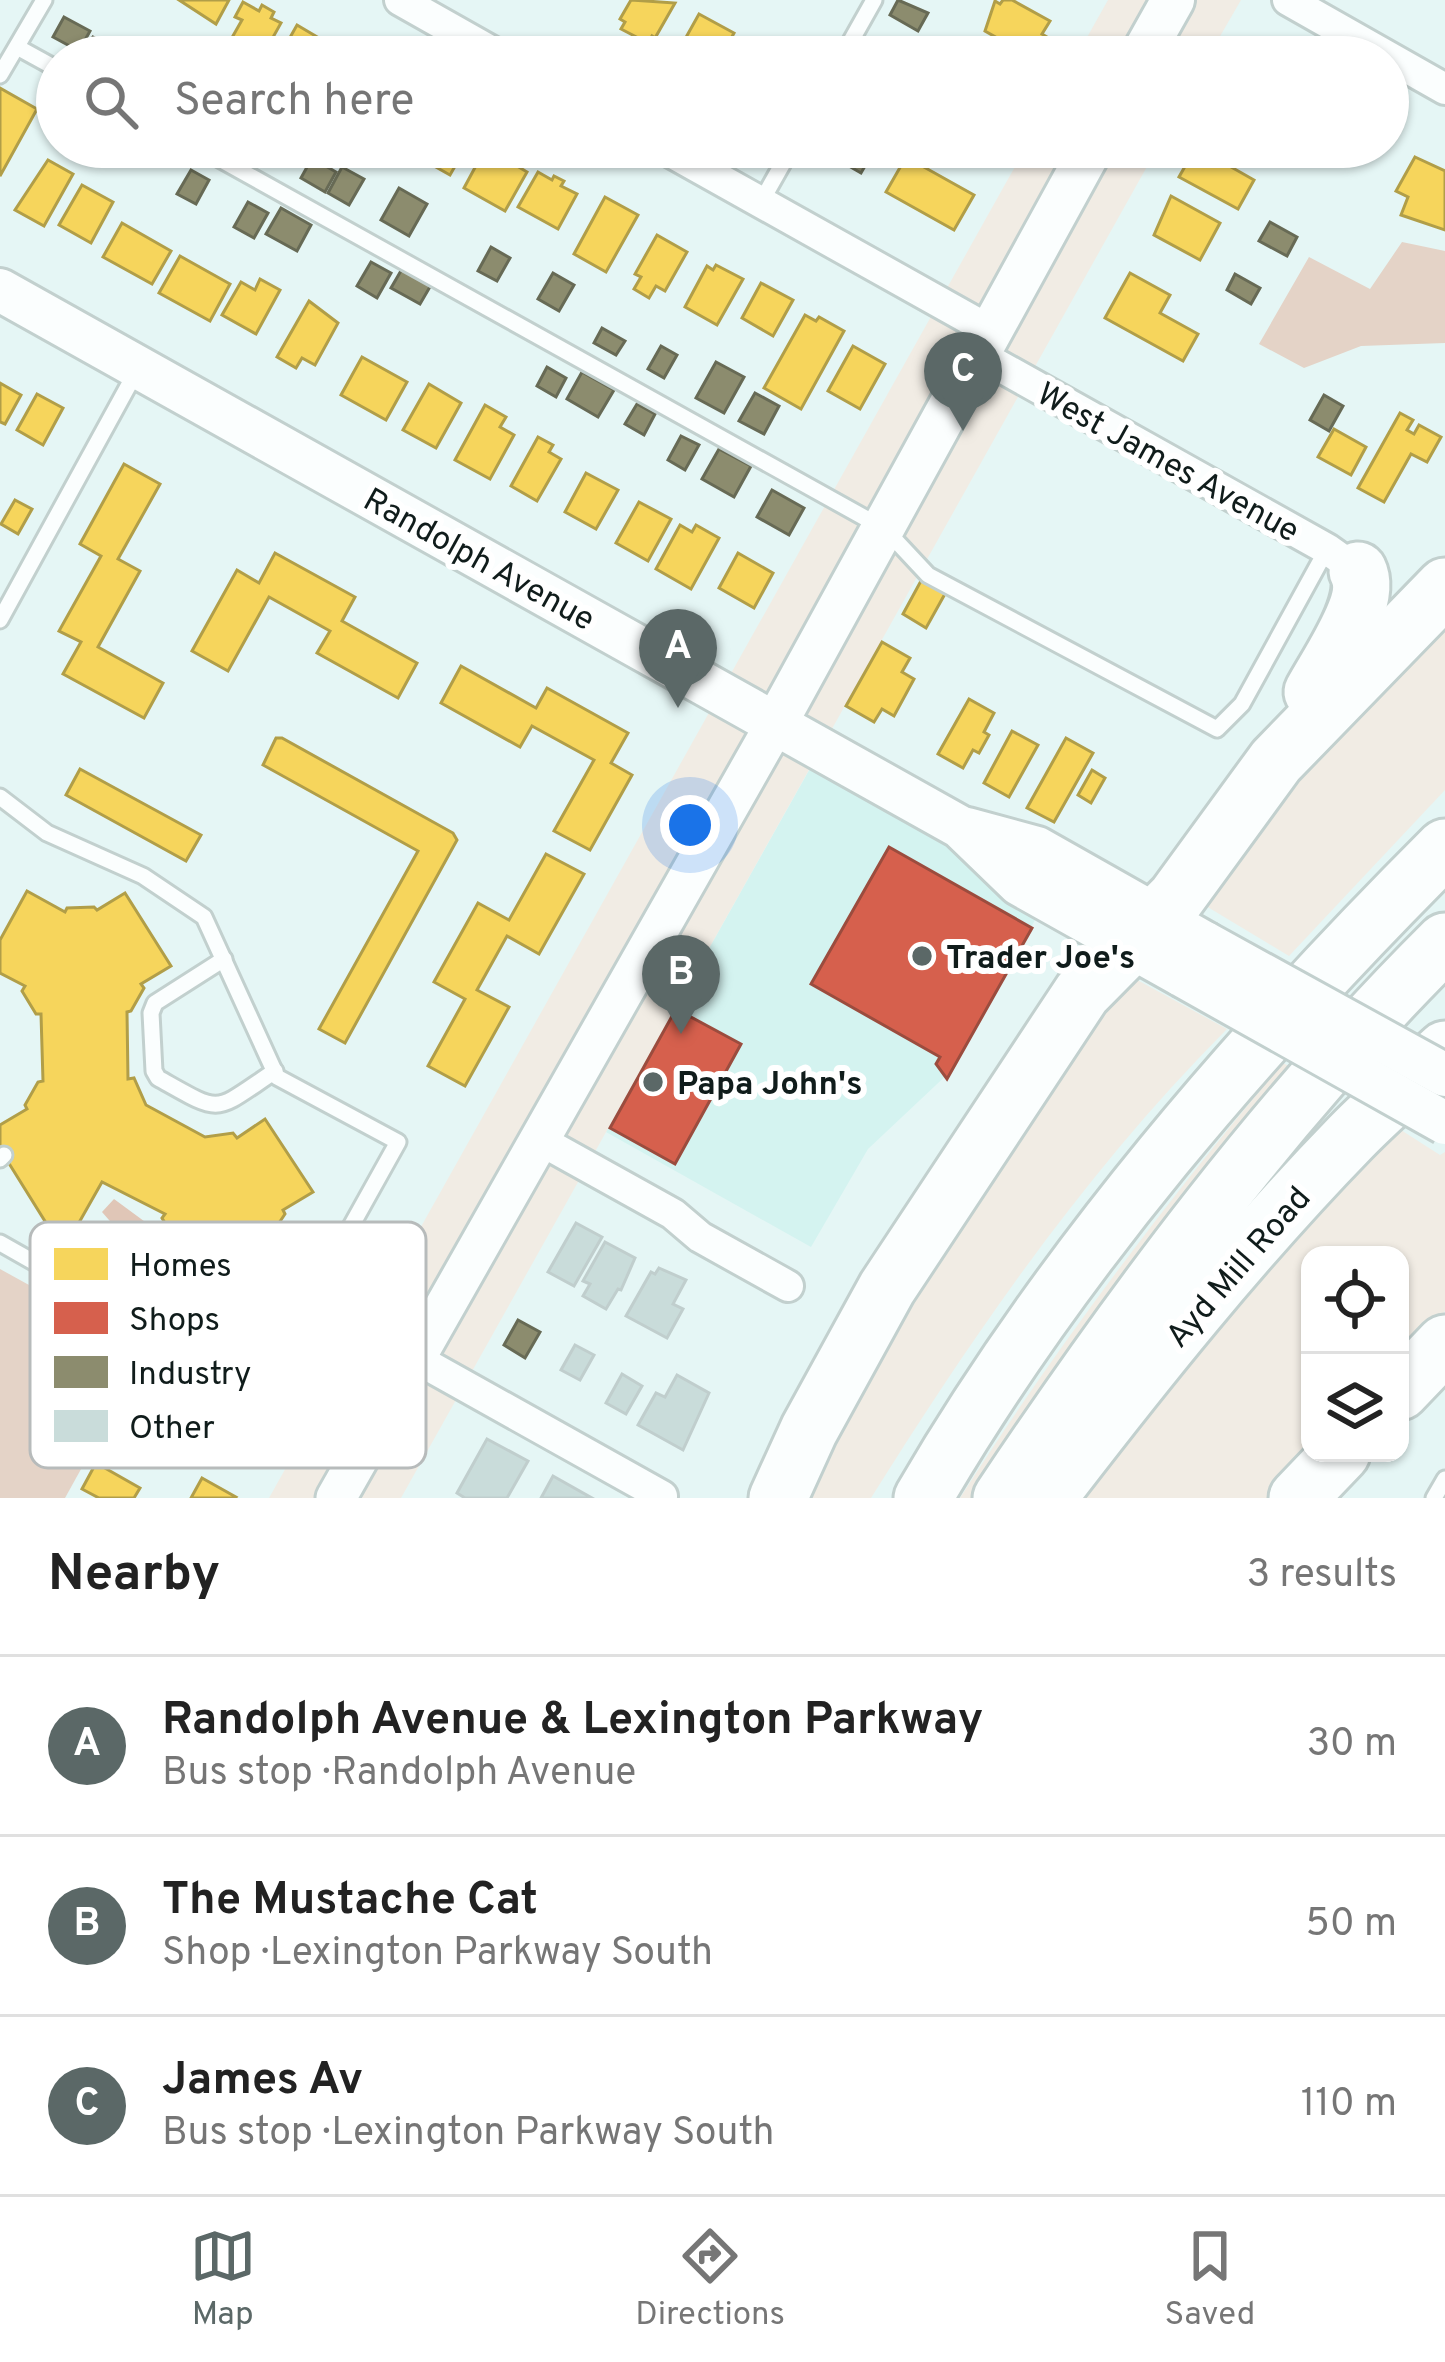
<!DOCTYPE html>
<html lang="en">
<head>
<meta charset="utf-8">
<style>
  body { margin:0; font-family:Overpass,sans-serif; background:#f2f2f2; color:#222 }
  .controls { position:absolute; right:36px; bottom:36px; display:grid; overflow:hidden; border-radius:24px; box-shadow:0 3px 9px #0004 }
  .controls button { width:108px; height:108px; display:grid; place-items:center; padding:0; border:0; border-bottom:3px solid #e0e0e0; background:#fff; color:#222; font:60px sans-serif }
  .you { position:absolute; left:690px; top:825px; width:42px; height:42px; margin:-30px; border:9px solid #fff; border-radius:50%; background:#1a73e8; box-shadow:0 0 0 18px #1a73e833 }
  .badge { display:grid; place-items:center; width:78px; height:78px; border-radius:50%; background:#5b6867; color:#fff; font-size:39px; font-weight:700 }
  .pin { position:absolute; translate:-50% -99px; filter:drop-shadow(0 3px 6px #0008) }
  .pin::after { content:''; position:absolute; top:63px; width:42px; height:36px; background:inherit; clip-path:polygon(0 0,100% 0,50% 100%) }
  .list { margin:0; padding:0; list-style:none }
  h2 { display:flex; justify-content:space-between; align-items:center; height:156px; margin:0; padding:0 48px; font-size:51px }
  h2 small { font-size:39px; font-weight:400; color:#767676 }
  .list li { display:grid; grid-template-columns:78px 1fr auto; gap:36px; align-items:center; box-sizing:border-box; height:180px; padding:0 48px; border-top:3px solid #e0e0e0 }
  .list b { display:block; font-size:45px; white-space:nowrap }
  .list p { margin:0; font-size:39px; white-space:nowrap; color:#767676 }
  .list em { font-size:39px; font-style:normal; color:#767676 }
  .icon { flex:none; width:66px; height:66px; fill:none; stroke:currentColor; stroke-width:2; stroke-linecap:round; stroke-linejoin:round }
  .map { position:relative; flex:none; width:1445px; height:1498px; overflow:hidden }
  .search { position:absolute; background:#fff; box-shadow:0 3px 9px #0004; left:36px; right:36px; top:36px; height:132px; display:flex; align-items:center; gap:30px; box-sizing:border-box; padding:0 42px; border-radius:66px; color:#767676; font-size:45px }
  .sheet { height:696px; background:#fff }
  nav { display:flex; justify-content:space-around; align-items:center; box-sizing:border-box; height:168px; border-top:3px solid #e0e0e0; background:#fff; font-size:33px; color:#767676 }
  nav a { display:grid; justify-items:center; gap:6px }
  nav .on { color:#5b6867 }
  .map>svg:first-child { display:block }
  .built { fill:#d4f3f0 }
  .green { fill:#f1ece4 }
  .forest { fill:#e4d3c7 }
  .water { fill:#e0c6b7 }
  .homes { fill:#f6d55c; stroke:#b19e48; stroke-width:3 }
  .shops { fill:#d6604d; stroke:#9b4c3e; stroke-width:3 }
  .industry { fill:#8c8c6e; stroke:#676a55; stroke-width:3 }
  .building { fill:#c9dcda; stroke:#c0cecd; stroke-width:3 }
  .lines { fill:none; stroke-linecap:round; stroke-linejoin:round }
  .service-casing { stroke:#c2d0ce; stroke-width:21 }
  .minor-casing { stroke:#c2d0ce; stroke-width:36 }
  .tertiary-casing { stroke:#c2d0ce; stroke-width:45 }
  .secondary-casing { stroke:#c2d0ce; stroke-width:48 }
  .motorway-casing { stroke:#c2d0ce; stroke-width:63 }
  .service { stroke:#fbfefe; stroke-width:15 }
  .minor { stroke:#fbfefe; stroke-width:30 }
  .tertiary { stroke:#fbfefe; stroke-width:39 }
  .secondary { stroke:#fbfefe; stroke-width:42 }
  .motorway { stroke:#fbfefe; stroke-width:57 }
  .secondary-bridge-casing { stroke:#c2d0ce; stroke-width:48; stroke-linecap:butt }
  .secondary-bridge { stroke:#fbfefe; stroke-width:42 }
  .poi-dot { fill:#5b6867; stroke:#fff; stroke-width:4.5 }
  .labels { text-anchor:middle; stroke-width:12; stroke-linejoin:round; paint-order:stroke }
  .street-label { font-size:33px; fill:#101c1b; stroke:#fff }
  .poi-label { font-size:33px; font-weight:bold; fill:#101c1b; stroke:#fff; text-anchor:start }
  .key { fill:#fff; stroke:#b7bbbb; stroke-width:3 }
  .key-label { font-size:33px; fill:#101c1b }
</style>
</head>
<body>
<div class="map">
<svg width="1445" height="1498" viewBox="0 0 1445 1498">
  <rect width="100%" height="100%" fill="#e5f6f5"/>
  <path class="built" d="M821 749 1058 878 953 1069 868 1149 811 1247 606 1132Z"/>
  <g class="green">
    <path d="M1108 0H1241L1208 57H1076Z"/>
    <path d="M1026 147H1158L401 1498H269Z"/>
    <path d="M1445 612V790L1289 956 1196 900 1400 657Z"/>
    <path d="M1130 976 1227 1029C1086 1171 977 1329 871 1498H791L896 1296Z"/>
    <path d="M1283 1063 1294 1069 975 1498H960C1058 1344 1166 1202 1283 1063Z"/>
    <path d="M1390 1123 1440 1155 1445 1152V1311L1400 1360V1255H1310V1453L1271 1498H1065Z"/>
  </g>
  <g class="forest">
    <path d="M1402 242 1445 251V343L1361 346 1304 368 1259 344 1309 257 1370 289Z"/>
    <path d="M0 1269 147 1350 65 1498H0Z"/>
  </g>
  <path class="water" d="M114 1199 152 1227 162 1255 127 1251 116 1228 102 1212Z"/>
  <g class="homes">
    <path d="M179 0H229L216 24Z"/>
    <path d="M631 0 675 3 655 38 652 36 648 43 621 29 625 22 620 19Z"/>
    <path d="M1003 0H1012L1050 21 1042 34 1052 40 1043 57H1031L985 31 995 1 1000 4Z"/>
    <path d="M243 2 259 11 262 5 274 12 271 18 281 23 262 57H238L225 50 242 20 235 17Z"/>
    <path d="M699 14 734 33 721 57H675Z"/>
    <path d="M297 25 319 38 314 47 324 52 322 57H279Z"/>
    <path d="M0 88 37 109 0 176Z"/>
    <path d="M423 147H466L450 175 418 157Z"/>
    <path d="M486 147 527 172 505 211 464 188Z"/>
    <path d="M940 147H989L981 161 976 158 972 165Z"/>
    <path d="M1196 147 1254 180 1238 209 1179 177Z"/>
    <path d="M1222 147H1264L1254 165Z"/>
    <path d="M906 157 974 195 954 230 886 192Z"/>
    <path d="M1415 157 1445 171V230L1401 215 1408 197 1396 191Z"/>
    <path d="M48 160 73 174 44 226 15 210Z"/>
    <path d="M538 172 552 180 554 176 564 181 561 186 577 194 558 229 518 207Z"/>
    <path d="M82 185 113 202 91 243 59 225Z"/>
    <path d="M1171 196 1220 223 1200 260 1154 235Z"/>
    <path d="M605 197 638 215 606 272 574 254Z"/>
    <path d="M122 223 171 251 152 284 103 257Z"/>
    <path d="M657 235 687 252 665 291 656 286 649 298 634 289 641 277 635 274Z"/>
    <path d="M180 256 230 284 210 321 159 293Z"/>
    <path d="M716 265 743 279 717 325 685 307 707 266 713 270Z"/>
    <path d="M1130 273 1170 295 1160 313 1198 334 1183 361 1105 318Z"/>
    <path d="M260 279 280 290 256 334 222 315 241 282 255 290Z"/>
    <path d="M761 283 793 300 773 336 742 318Z"/>
    <path d="M309 301 338 323 315 365 302 358 296 368 277 357Z"/>
    <path d="M805 315 816 321 819 317 844 331 801 409 764 388Z"/>
    <path d="M853 346 885 364 860 409 828 391Z"/>
    <path d="M362 357 407 382 386 420 341 395Z"/>
    <path d="M0 383 21 395 5 424 0 422Z"/>
    <path d="M429 384 461 403 436 448 403 430Z"/>
    <path d="M37 394 63 408 43 445 17 430Z"/>
    <path d="M485 405 506 417 500 427 514 435 490 479 455 460Z"/>
    <path d="M1400 413 1413 420 1407 430 1414 434 1419 425 1441 437 1427 462 1411 454 1384 502 1358 488Z"/>
    <path d="M1334 429 1366 447 1351 475 1318 457Z"/>
    <path d="M538 437 553 445 549 452 561 459 537 501 511 486Z"/>
    <path d="M124 464 160 484 118 559 140 571 98 647 163 683 144 718 63 674 81 642 59 631 101 556 80 544Z"/>
    <path d="M586 473 618 490 596 529 565 512Z"/>
    <path d="M15 500 32 509 18 534 1 524Z"/>
    <path d="M639 502 671 519 648 561 616 543Z"/>
    <path d="M680 525 692 532 696 525 719 538 691 589 656 569Z"/>
    <path d="M275 553 355 597 342 621 417 663 398 698 317 653 330 631 269 597 228 671 192 651 237 570 259 583Z"/>
    <path d="M738 553 773 573 754 608 719 588Z"/>
    <path d="M922 579 946 592 926 628 903 614Z"/>
    <path d="M882 642 910 658 902 672 914 679 894 716 882 709 874 722 846 706Z"/>
    <path d="M461 666 536 708 547 688 628 733 611 763 632 775 590 850 554 831 594 760 532 726 520 747 441 703Z"/>
    <path d="M969 699 994 713 984 732 989 735 979 753 973 750 963 768 938 754Z"/>
    <path d="M1012 731 1038 745 1009 797 984 783Z"/>
    <path d="M276 738H282L453 833 457 840 345 1043 319 1029 418 851 263 765Z"/>
    <path d="M1066 738 1093 753 1054 822 1027 808Z"/>
    <path d="M80 769 201 835 186 861 66 795Z"/>
    <path d="M1092 770 1105 778 1091 803 1078 795Z"/>
    <path d="M546 854 584 874 539 954 507 936 477 990 509 1007 465 1086 428 1066 465 999 434 982 478 903 509 920Z"/>
    <path d="M27 891 65 912 67 908 94 907 97 910 125 893 171 966 141 984 144 988 131 1011 127 1012 128 1079 134 1078 146 1105 205 1137 233 1133 237 1138 265 1119 313 1192 283 1210 285 1214 269 1238 270 1281 183 1284 181 1240 176 1241 162 1218 165 1214 102 1182 68 1242 53 1234 0 1149V1125L27 1109 25 1105 38 1082 43 1081 41 1014H36L22 991 25 986 0 973V940Z"/>
    <path d="M96 1463 140 1488 134 1498H99L82 1489Z"/>
    <path d="M202 1478 236 1497 235 1498H191Z"/>
  </g>
  <g class="shops">
    <path d="M889 847 1032 928 947 1079 936 1064 940 1057 811 984Z"/>
    <path d="M676 1009 741 1044 675 1164 610 1128Z"/>
  </g>
  <g class="industry">
    <path d="M898 0 928 13 918 31 890 15Z"/>
    <path d="M64 17 90 31 79 51 53 37Z"/>
    <path d="M93 37 117 50 114 57 83 54Z"/>
    <path d="M816 147H876L861 173Z"/>
    <path d="M312 158 336 172 325 192 301 178Z"/>
    <path d="M342 167 364 179 349 205 328 193Z"/>
    <path d="M191 170 209 180 196 204 177 194Z"/>
    <path d="M399 188 427 204 409 236 381 220Z"/>
    <path d="M248 202 268 213 254 238 234 227Z"/>
    <path d="M281 208 311 225 297 251 266 234Z"/>
    <path d="M1270 222 1297 237 1287 256 1259 241Z"/>
    <path d="M491 247 510 258 497 281 478 271Z"/>
    <path d="M371 262 391 273 377 298 357 286Z"/>
    <path d="M402 269 431 285 420 304 391 288Z"/>
    <path d="M553 273 574 285 559 311 538 299Z"/>
    <path d="M1235 274 1260 288 1251 304 1227 290Z"/>
    <path d="M602 328 625 341 616 355 594 343Z"/>
    <path d="M661 346 677 355 664 378 648 369Z"/>
    <path d="M716 362 744 377 724 413 696 398Z"/>
    <path d="M547 367 566 378 556 397 537 386Z"/>
    <path d="M582 372 614 390 598 417 567 399Z"/>
    <path d="M755 393 779 406 764 434 739 421Z"/>
    <path d="M1324 395 1343 406 1329 431 1310 420Z"/>
    <path d="M637 404 655 414 644 435 625 424Z"/>
    <path d="M681 436 699 445 685 470 668 460Z"/>
    <path d="M719 449 751 466 734 497 702 479Z"/>
    <path d="M772 490 804 508 789 535 757 517Z"/>
    <path d="M518 1320 540 1332 525 1358 504 1345Z"/>
  </g>
  <g class="building">
    <path d="M576 1223 602 1237 574 1286 548 1272Z"/>
    <path d="M605 1242 635 1258 621 1290 618 1289 606 1309 583 1296 590 1284 583 1281Z"/>
    <path d="M659 1268 686 1280 673 1304 683 1309 667 1338 626 1316 651 1272 655 1274Z"/>
    <path d="M575 1345 594 1355 580 1380 561 1370Z"/>
    <path d="M622 1374 642 1386 626 1414 606 1403Z"/>
    <path d="M677 1375 709 1393 683 1450 638 1425 656 1393 665 1397Z"/>
    <path d="M487 1439 528 1461 507 1498H465L457 1493Z"/>
    <path d="M553 1476 592 1498H541Z"/>
  </g>
  <g class="lines">
    <g class="service-casing">
      <g id="service">
        <path d="M17 47 57 69"/>
        <path d="M842 57 874 0"/>
        <path d="M0 75 44 0"/>
        <path d="M198 147 885 529 928 575 1217 729 1242 704 1327 549"/>
        <path d="M761 202 792 147"/>
        <path d="M0 620 137 370"/>
        <path d="M0 797 47 833 143 876 204 917 277 1077 398 1142 286 1343 282 1365 297 1391 372 1433"/>
        <path d="M224 959 155 1003 151 1013 154 1071 158 1078C224 1115 212 1113 275 1071"/>
        <path d="M0 1159 4 1155"/>
        <path d="M0 1243 46 1269 282 1365"/>
        <path d="M1434 1498 1445 1479"/>
      </g>
    </g>
    <g class="minor-casing">
      <g id="minor">
        <path d="M400 0 501 57"/>
        <path d="M1288 0 1445 89"/>
        <path d="M662 147 991 331"/>
        <path d="M978 354 1327 549 1358 571"/>
        <path d="M538 1139 673 1214 700 1237 788 1286"/>
        <path d="M415 1358 662 1496"/>
      </g>
    </g>
    <g class="tertiary-casing">
      <path id="tertiary" d="M336 1498 776 723"/>
    </g>
    <g class="secondary-casing">
      <g id="secondary">
        <path d="M1141 57 1173 0"/>
        <path d="M0 290 960 827 1019 884 1183 976"/>
        <path d="M776 723 1092 147"/>
        <path d="M967 829 1037 848 1205 943"/>
      </g>
    </g>
    <g class="motorway-casing">
      <g id="motorway">
        <path d="M1313 692C1328 664 1373 601 1358 571"/>
        <path d="M1400 1391 1445 1344"/>
        <path d="M778 1498 809 1430 887 1288 1082 993 1176 898 1276 761 1445 587"/>
        <path d="M923 1498C1063 1258 1249 1044 1445 848"/>
        <path d="M1002 1498C1134 1301 1276 1110 1445 942"/>
        <path d="M1047 1498C1142 1374 1241 1250 1350 1138 1380 1107 1413 1079 1445 1050"/>
        <path d="M1298 1498 1341 1453"/>
      </g>
    </g>
    <use href="#service" class="service"/>
    <use href="#minor" class="minor"/>
    <use href="#tertiary" class="tertiary"/>
    <use href="#secondary" class="secondary"/>
    <use href="#motorway" class="motorway"/>
    <g class="secondary-bridge-casing">
      <g id="secondary-bridge">
        <path d="M1205 943 1445 1075"/>
        <path d="M1183 976 1445 1123"/>
      </g>
    </g>
    <use href="#secondary-bridge" class="secondary-bridge"/>
  </g>
  <g class="poi-dot">
    <circle cx="922" cy="956" r="12"/>
    <circle cx="653" cy="1082" r="12"/>
  </g>
  <g class="labels">
    <g class="street-label">
      <text transform="translate(1169 461) rotate(29)" y="12">West James Avenue</text>
      <text transform="translate(480 558) rotate(29)" y="12">Randolph Avenue</text>
      <text transform="translate(1237 1266) rotate(-49)" y="12">Ayd Mill Road</text>
    </g>
    <g class="poi-label">
      <text x="946" y="968">Trader Joe's</text>
      <text x="677" y="1094">Papa John's</text>
    </g>
  </g>
  <rect x="30" y="1222" width="396" height="246" rx="18" class="key"/>
  <rect x="54" y="1248" width="54" height="32" fill="#f6d55c"/>
  <rect x="54" y="1302" width="54" height="32" fill="#d6604d"/>
  <rect x="54" y="1356" width="54" height="32" fill="#8c8c6e"/>
  <rect x="54" y="1410" width="54" height="32" fill="#c9dcda"/>
  <g class="key-label">
    <text x="129" y="1276">Homes</text>
    <text x="129" y="1330">Shops</text>
    <text x="129" y="1384">Industry</text>
    <text x="129" y="1438">Other</text>
  </g>
</svg>
<div class="controls">
<button><svg class="icon" aria-label="locate" viewBox="0 0 24 24"><circle cx="12" cy="12" r="6"/><path d="M12 2v4M12 18v4M2 12h4M18 12h4"/></svg></button>
<button><svg class="icon" aria-label="layers" viewBox="0 0 24 24"><path d="M12 4l9 5-9 5-9-5zM3 14l9 5 9-5"/></svg></button>
</div>
<div class="you"></div>
<div class="pin badge" style="left:678px;top:708px">A</div>
<div class="pin badge" style="left:681px;top:1034px">B</div>
<div class="pin badge" style="left:963px;top:431px">C</div>
<div class="search"><svg class="icon" aria-label="search" viewBox="0 0 24 24"><circle cx="10" cy="10" r="6"/><path d="M15 15l6 6"/></svg>Search here</div>
</div>
<section class="sheet">
<h2>Nearby<small>3 results</small></h2>
<ul class="list">
<li><span class="badge">A</span><div><b>Randolph Avenue &amp; Lexington Parkway</b><p>Bus stop · Randolph Avenue</p></div><em>30 m</em></li>
<li><span class="badge">B</span><div><b>The Mustache Cat</b><p>Shop · Lexington Parkway South</p></div><em>50 m</em></li>
<li><span class="badge">C</span><div><b>James Av</b><p>Bus stop · Lexington Parkway South</p></div><em>110 m</em></li>
</ul>
</section>
<nav>
<a class="on"><svg class="icon" aria-label="map" viewBox="0 0 24 24"><path d="M3 6l6-2 6 2 6-2v14l-6 2-6-2-6 2zM9 4v14M15 6v14"/></svg>Map</a>
<a><svg class="icon" aria-label="directions" viewBox="0 0 24 24"><path d="M12 3l9 9-9 9-9-9zM9 14v-3h6M13 9l2 2-2 2"/></svg>Directions</a>
<a><svg class="icon" aria-label="saved" viewBox="0 0 24 24"><path d="M7 4h10v16l-5-4-5 4z"/></svg>Saved</a>
</nav>
</body>
</html>
